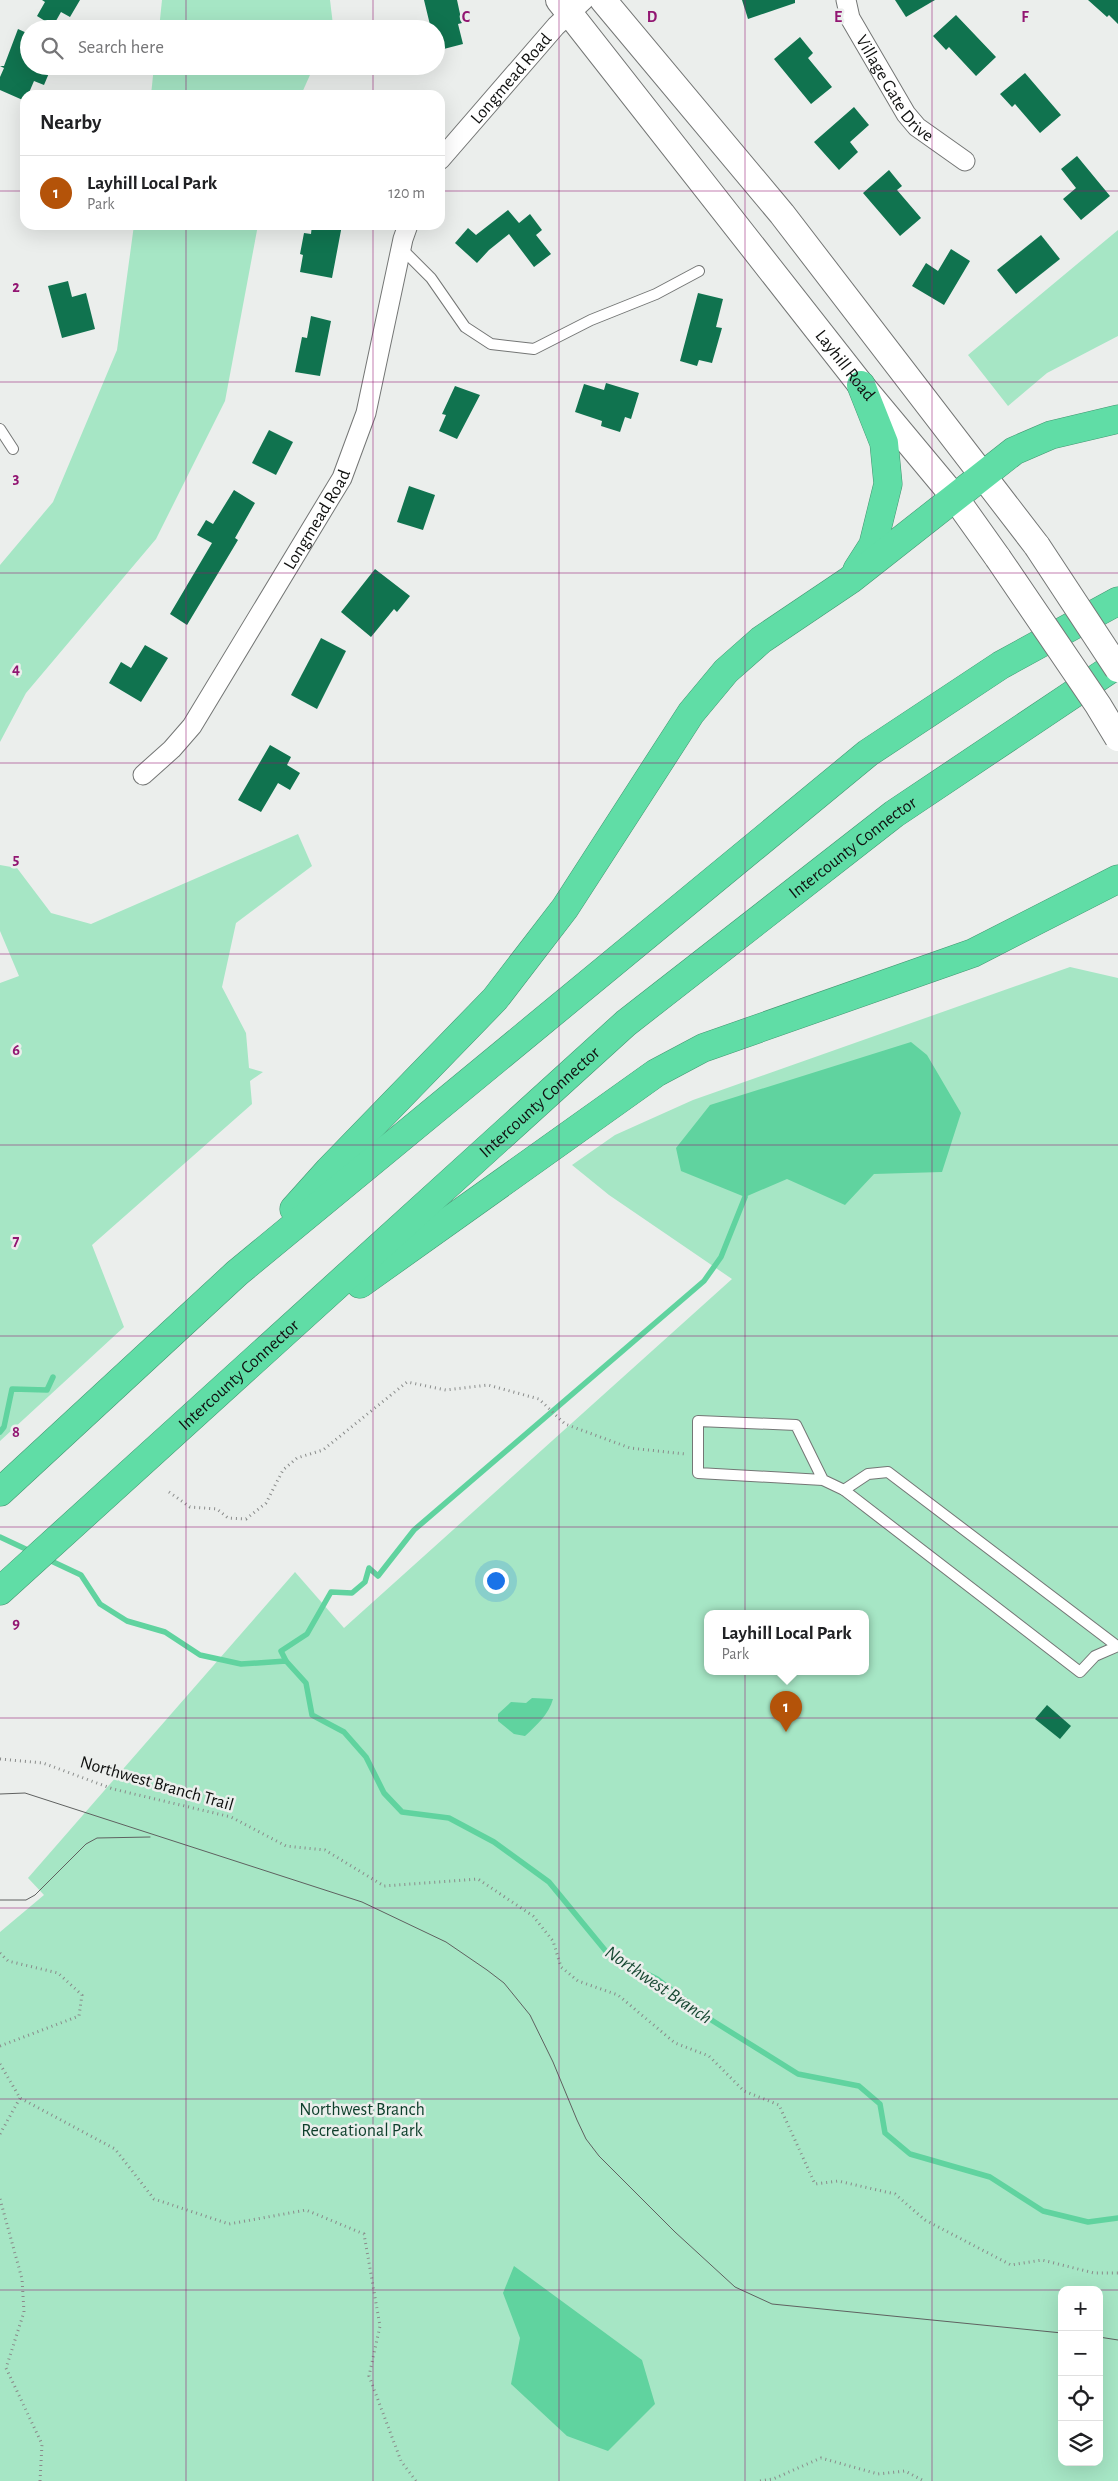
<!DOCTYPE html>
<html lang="en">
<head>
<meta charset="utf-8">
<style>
  body { margin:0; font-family:"Alegreya Sans",sans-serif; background:#f6f6f6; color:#202124 }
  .controls { position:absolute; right:15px; bottom:15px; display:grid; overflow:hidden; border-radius:10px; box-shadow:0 5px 20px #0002 }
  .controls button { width:45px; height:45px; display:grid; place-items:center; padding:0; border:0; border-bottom:1px solid #e0e0e0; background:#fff; color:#202124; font:25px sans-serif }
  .you { position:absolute; left:495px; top:1580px; width:18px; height:18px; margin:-12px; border:4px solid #fff; border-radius:50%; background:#1a73e8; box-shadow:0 0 0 8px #1a73e833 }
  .badge { display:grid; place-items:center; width:32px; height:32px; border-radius:50%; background:#b45309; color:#fff; font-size:16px; font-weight:700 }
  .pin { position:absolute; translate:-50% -41px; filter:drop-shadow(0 1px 2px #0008) }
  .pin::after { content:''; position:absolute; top:26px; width:18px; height:15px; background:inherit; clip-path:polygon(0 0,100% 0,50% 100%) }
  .popup { position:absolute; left:704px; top:1610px; width:165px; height:65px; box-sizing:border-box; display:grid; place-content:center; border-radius:10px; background:#fff; filter:drop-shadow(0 1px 4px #0005); font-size:16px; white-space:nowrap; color:#757577 }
  .popup b { font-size:19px; color:#202124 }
  .popup::after { content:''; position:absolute; left:50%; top:100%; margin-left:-10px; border:10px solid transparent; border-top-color:#fff }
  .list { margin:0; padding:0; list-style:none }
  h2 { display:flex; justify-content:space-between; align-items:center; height:65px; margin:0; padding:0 20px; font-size:21px }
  h2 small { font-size:16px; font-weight:400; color:#757577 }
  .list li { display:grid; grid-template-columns:32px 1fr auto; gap:15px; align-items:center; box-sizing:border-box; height:75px; padding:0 20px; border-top:1px solid #e0e0e0 }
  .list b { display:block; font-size:19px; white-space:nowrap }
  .list p { margin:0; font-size:16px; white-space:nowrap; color:#757577 }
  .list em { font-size:16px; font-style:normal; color:#757577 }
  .icon { flex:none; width:28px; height:28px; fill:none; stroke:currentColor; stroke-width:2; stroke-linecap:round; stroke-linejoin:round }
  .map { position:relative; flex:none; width:1118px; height:2481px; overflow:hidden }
  .search { position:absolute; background:#fff; box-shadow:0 5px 20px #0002; left:20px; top:20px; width:425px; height:55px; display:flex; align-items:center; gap:12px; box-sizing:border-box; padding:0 18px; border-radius:28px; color:#757577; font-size:19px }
  .panel { position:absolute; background:#fff; box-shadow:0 5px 20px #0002; left:20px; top:90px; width:425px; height:140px; border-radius:15px }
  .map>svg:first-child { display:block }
  .green { fill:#a6e6c5; fill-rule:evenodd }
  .water { fill:#60d39f }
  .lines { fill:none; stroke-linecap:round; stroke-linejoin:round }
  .stream { stroke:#60d39f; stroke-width:5.5 }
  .building { fill:#10734f }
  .lane-casing { stroke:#747675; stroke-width:12 }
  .street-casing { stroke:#747675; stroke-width:21 }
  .secondary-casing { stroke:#747675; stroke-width:28 }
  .highway-casing { stroke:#449672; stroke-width:29 }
  .path { stroke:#898b8a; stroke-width:3; stroke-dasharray:1 4; stroke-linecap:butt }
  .lane { stroke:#fff; stroke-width:10 }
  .street { stroke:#fff; stroke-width:19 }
  .secondary { stroke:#fff; stroke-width:26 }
  .highway { stroke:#60dda6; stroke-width:28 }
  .tram { stroke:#5f6160; stroke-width:1 }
  .secondary-bridge-casing { stroke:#747675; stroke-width:28; stroke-linecap:butt }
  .secondary-bridge { stroke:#fff; stroke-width:26 }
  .grid { fill:none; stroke:#921672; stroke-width:1; stroke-opacity:0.55 }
  .labels { text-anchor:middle; stroke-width:5; stroke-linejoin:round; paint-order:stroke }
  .street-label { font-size:18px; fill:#101110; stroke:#ebeeec }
  .park-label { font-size:18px; fill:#0d3f2b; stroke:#ebeeec }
  .water-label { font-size:19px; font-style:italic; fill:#194934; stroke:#ebeeec }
  .grid-label { font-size:16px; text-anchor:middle; font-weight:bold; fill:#921672; stroke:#ebeeec; stroke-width:5; stroke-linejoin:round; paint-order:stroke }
</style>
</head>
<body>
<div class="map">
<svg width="1118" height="2481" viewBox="0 0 1118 2481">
  <rect width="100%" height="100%" fill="#ebeeec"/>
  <g class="green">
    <path d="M162 0H330L333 25 332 29H159Z"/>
    <path d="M154 66H314L301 95H151Z"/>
    <path d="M134 225H258L225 401 156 539 26 693 0 742V565L53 502 117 350Z"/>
    <path d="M1118 230V336L1047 373 1008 406 968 355Z"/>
    <path d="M298 834 312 866 236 923 222 987 246 1033 249 1068 263 1072 250 1081 252 1104 92 1245 124 1327 0 1441V983L19 976 0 931V865L17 868 51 913 91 924Z"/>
    <path d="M1070 967 1118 978V2481H0V1932L44 1895 28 1878 295 1572 344 1628 732 1279 609 1195 572 1165 615 1135 693 1100ZM707 1613H865V1671H707ZM1062 2290H1099V2462H1062Z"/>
  </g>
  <g class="water">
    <path d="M911 1042 927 1055 961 1113 942 1172 874 1174 845 1205 787 1179 745 1197 681 1171 676 1148 710 1105Z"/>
    <path d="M532 1698 553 1699C549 1714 536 1726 525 1736L514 1734 498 1721V1714L511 1702 526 1703Z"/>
    <path d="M514 2266 642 2360 655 2404 608 2451 567 2436 511 2384 520 2338 503 2293Z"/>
  </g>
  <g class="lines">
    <g class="stream">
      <path d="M0 1432 4 1427 12 1389 47 1390 53 1377"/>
      <path d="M0 1537 32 1552"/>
      <path d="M47 1559 81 1575 100 1604 127 1621 165 1632 200 1655 241 1664 286 1661 306 1683 312 1715 344 1732 366 1757 384 1793 402 1812 449 1818 494 1842 549 1882 609 1955 657 1979 713 2021 798 2074 859 2086 880 2104 885 2133 910 2154 990 2177 1043 2211 1088 2222 1118 2218"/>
      <path d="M286 1661 281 1651 307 1634 331 1592 352 1593 365 1582 369 1568 378 1576 414 1530 704 1281 721 1257 745 1197"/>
    </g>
  </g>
  <g class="building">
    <path d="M42 0H80L70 17 61 12 53 26 37 16 45 2Z"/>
    <path d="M424 0H457L462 23 458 24 463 44 436 51V29H431Z"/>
    <path d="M742 0H795V3L748 19Z"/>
    <path d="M895 0H935L906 17Z"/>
    <path d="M1088 0H1118V24L1109 15 1107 17Z"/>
    <path d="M956 15 996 57 976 76 949 47 946 50 933 36Z"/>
    <path d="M18 29 29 34V66H52L44 85 34 81 28 95H25V101L0 90V77L4 68 0 66H4Z"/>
    <path d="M800 37 813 53 808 58 832 87 811 104 774 59Z"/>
    <path d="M1025 73 1061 115 1040 133 1015 104 1012 107 1000 94Z"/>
    <path d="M854 107 869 125 850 142 858 152 839 170 814 142Z"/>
    <path d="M1077 156 1110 196 1081 220 1063 199 1076 188 1061 169Z"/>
    <path d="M889 170 902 186 897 190 921 218 900 236 863 193Z"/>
    <path d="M508 210 519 223 530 214 542 230 536 235 551 254 534 267 509 234 489 250 477 263 455 243 468 228 476 235Z"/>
    <path d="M312 225H342L332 278 300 272 303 255 300 254 304 233 311 234Z"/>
    <path d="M1041 235 1060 259 1016 294 997 270Z"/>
    <path d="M951 249 970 261 944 305 912 286 926 263 938 271Z"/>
    <path d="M68 281 72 297 86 293 95 329 62 338 48 286Z"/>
    <path d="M698 293 723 299 716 327 722 328 712 363 699 360 697 366 680 361Z"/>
    <path d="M311 316 331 321 320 376 295 372 302 337 307 338Z"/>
    <path d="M606 383 639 393 631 419 625 417 620 432 601 426 602 421 575 412 584 384 604 390Z"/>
    <path d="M455 386 480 395 457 439 439 431 446 415 442 414Z"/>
    <path d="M269 430 293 442 276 475 252 463Z"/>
    <path d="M409 486 435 495 423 530 397 522Z"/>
    <path d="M234 490 255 503 235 538 238 540 187 625 170 614 212 543 197 535 206 520 213 524Z"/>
    <path d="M375 569 410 596 397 612 394 609 371 637 341 612Z"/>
    <path d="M321 638 346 651 317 709 291 695Z"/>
    <path d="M145 645 168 658 141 702 109 683 121 662 131 668Z"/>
    <path d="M270 745 291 757 287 765 300 773 290 790 278 783 261 812 238 800Z"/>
    <path d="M1047 1705 1071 1726 1060 1739 1035 1719Z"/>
  </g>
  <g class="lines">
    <g class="lane-casing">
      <g id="lane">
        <path d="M401 248 431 278 465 327 491 344 534 349 591 320 656 294 699 271"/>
        <path d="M0 429 13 449"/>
        <path d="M823 1480 796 1425 698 1421V1473L823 1480 844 1490 1080 1672 1095 1656 1118 1646"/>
        <path d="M844 1490 868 1474 888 1472 1117 1646"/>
      </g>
    </g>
    <g class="street-casing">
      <g id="street">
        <path id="s1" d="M846 0 850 18 906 114 917 127 965 161"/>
        <path id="s2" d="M440 160 556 26 584 0"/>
        <path id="s3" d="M143 775 172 749 192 726 342 478 366 413 403 239 408 225"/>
      </g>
    </g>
    <g class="secondary-casing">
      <g id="secondary">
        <path id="s4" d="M559 0 861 385 956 499 998 558"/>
        <path d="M603 0 782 214 1037 546"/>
      </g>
    </g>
    <g class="highway-casing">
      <g id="highway">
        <path d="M857 570 873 545 888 484 884 443 861 385"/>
        <path d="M294 1209 329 1170 495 999 565 908 691 713 726 671 761 640 850 580 1014 451 1051 435 1118 419"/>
        <path d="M360 1284 656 1073 703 1048 973 953 1118 879"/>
        <path d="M0 1492 237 1273 868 753 1001 665 1118 601"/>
        <path id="s5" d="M0 1591 626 1023 894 814 1118 664"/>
      </g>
    </g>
    <g class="path">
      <path d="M169 1492 190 1507 217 1509 228 1518 246 1519 266 1503 283 1470 297 1458 323 1450 407 1382 446 1390 488 1385 539 1399 565 1424 630 1448 685 1454"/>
      <path d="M0 1759 43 1763 113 1789 231 1817 286 1846 325 1850 384 1886 478 1879 533 1916 553 1941 561 1967 578 1981 618 1995 675 2043 709 2056 744 2091 779 2105 815 2184 838 2181 895 2194 925 2220 1011 2265 1042 2260 1094 2273H1118"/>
      <path d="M0 1953 8 1961 58 1973 82 1995 79 2016 0 2046"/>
      <path d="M0 2064 20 2098 115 2149 154 2199 229 2224 306 2210 364 2234 380 2326 369 2376 401 2461 416 2481"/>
      <path d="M0 2134 20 2098"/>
      <path d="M0 2199 22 2279 24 2312 6 2368 42 2444 40 2481"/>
      <path d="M760 2481 773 2479 821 2458 878 2474 905 2471 924 2481"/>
    </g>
    <use href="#lane" class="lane"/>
    <use href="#street" class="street"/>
    <use href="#secondary" class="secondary"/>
    <use href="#highway" class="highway"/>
    <g class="tram">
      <path d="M0 1794 25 1793 362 1902 446 1942 487 1970 504 1983 530 2015 553 2062 577 2120 586 2139 599 2156 675 2232 735 2287 772 2304 1062 2333"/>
      <path d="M0 1900H26L35 1895 86 1844 97 1838 150 1837"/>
      <path d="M1099 2337 1118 2340"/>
    </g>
    <g class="secondary-bridge-casing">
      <g id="secondary-bridge">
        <path d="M1037 546 1118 669"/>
        <path d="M998 558 1098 705 1118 738"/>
      </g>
    </g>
    <use href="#secondary-bridge" class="secondary-bridge"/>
  </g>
  <path class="grid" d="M186 0V29M373 0V29M559 0V2481M745 0V2481M932 0V2481M186 66V95M373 66V95M0 191H25M440 191H1118M186 225V2481M373 225V2481M0 382H1118M0 573H1118M0 763H1118M0 954H1118M0 1145H1118M0 1336H1118M0 1527H1118M0 1718H1118M0 1908H1118M0 2099H1118M0 2290H1062M1099 2290H1118"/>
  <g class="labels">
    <g class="street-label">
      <text dy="6" stroke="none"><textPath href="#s2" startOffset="108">Longmead Road</textPath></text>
      <text dy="6" stroke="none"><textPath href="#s1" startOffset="102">Village Gate Drive</textPath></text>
      <text dy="6" stroke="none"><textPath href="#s4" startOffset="464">Layhill Road</textPath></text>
      <text dy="6" stroke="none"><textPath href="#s3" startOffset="311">Longmead Road</textPath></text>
      <text dy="6" stroke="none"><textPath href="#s5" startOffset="1132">Intercounty Connector</textPath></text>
      <text dy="6" stroke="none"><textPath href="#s5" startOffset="728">Intercounty Connector</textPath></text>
      <text dy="6" stroke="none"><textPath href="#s5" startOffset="322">Intercounty Connector</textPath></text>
      <text transform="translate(157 1783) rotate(16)" y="6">Northwest Branch Trail</text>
    </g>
    <g class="park-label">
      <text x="362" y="2115">Northwest Branch<tspan x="362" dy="21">Recreational Park</tspan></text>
    </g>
    <g class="water-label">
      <text transform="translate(659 1984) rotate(34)" y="7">Northwest Branch</text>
    </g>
  </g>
  <g class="grid-label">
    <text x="466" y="22">C</text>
    <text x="652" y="22">D</text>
    <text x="838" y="22">E</text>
    <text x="1025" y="22">F</text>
    <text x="16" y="292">2</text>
    <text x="16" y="483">3</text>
    <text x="16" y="674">4</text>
    <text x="16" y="864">5</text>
    <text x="16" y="1055">6</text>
    <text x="16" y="1246">7</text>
    <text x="16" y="1437">8</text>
    <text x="16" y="1628">9</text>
  </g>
</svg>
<div class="controls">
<button>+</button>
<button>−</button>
<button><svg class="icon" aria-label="locate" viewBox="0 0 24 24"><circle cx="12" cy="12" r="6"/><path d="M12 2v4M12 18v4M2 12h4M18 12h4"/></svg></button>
<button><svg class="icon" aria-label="layers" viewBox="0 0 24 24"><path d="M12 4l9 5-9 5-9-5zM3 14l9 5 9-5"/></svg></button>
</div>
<div class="you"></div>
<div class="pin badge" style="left:786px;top:1732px">1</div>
<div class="popup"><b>Layhill Local Park</b>Park</div>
<div class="search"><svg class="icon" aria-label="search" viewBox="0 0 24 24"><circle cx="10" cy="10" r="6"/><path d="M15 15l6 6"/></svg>Search here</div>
<section class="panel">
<h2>Nearby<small></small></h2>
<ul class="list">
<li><span class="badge">1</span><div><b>Layhill Local Park</b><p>Park</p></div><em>120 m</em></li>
</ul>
</section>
</div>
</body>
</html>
